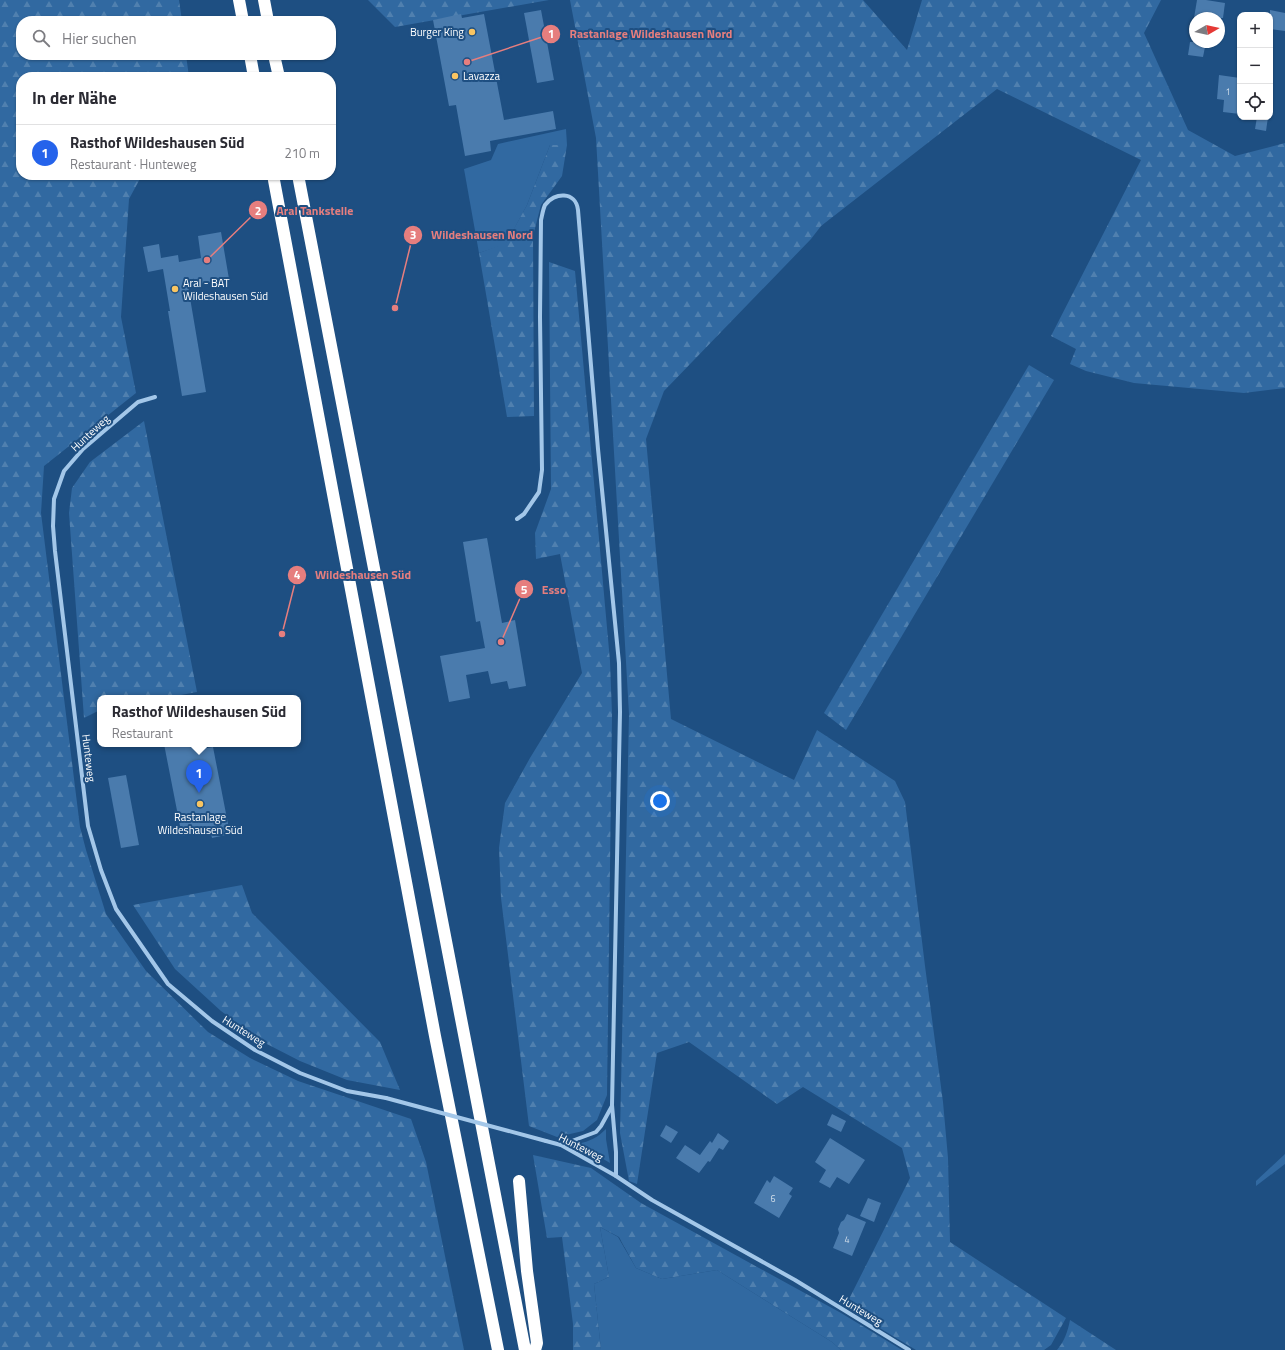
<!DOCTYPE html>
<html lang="de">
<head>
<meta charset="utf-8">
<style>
  body { margin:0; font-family:"Titillium Web",sans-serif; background:#f7f7f7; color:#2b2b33 }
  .controls { position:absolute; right:12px; top:12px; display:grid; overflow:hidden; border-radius:8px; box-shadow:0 1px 3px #0004 }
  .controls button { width:36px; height:36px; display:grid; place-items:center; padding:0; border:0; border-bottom:1px solid #e1e1e2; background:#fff; color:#2b2b33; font:20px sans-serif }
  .compass { position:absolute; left:1189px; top:12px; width:36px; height:36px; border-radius:50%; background:#fff; box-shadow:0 1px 3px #0004; rotate:81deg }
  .you { position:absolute; left:660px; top:801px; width:14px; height:14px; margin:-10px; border:3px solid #fff; border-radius:50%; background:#1a73e8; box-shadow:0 0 0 6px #1a73e833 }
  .badge { display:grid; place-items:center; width:26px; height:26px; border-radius:50%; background:#2563eb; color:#fff; font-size:13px; font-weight:700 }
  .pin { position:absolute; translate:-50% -33px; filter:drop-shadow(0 1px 2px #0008) }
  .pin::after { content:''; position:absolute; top:21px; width:14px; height:12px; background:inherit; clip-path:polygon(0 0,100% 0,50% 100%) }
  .popup { position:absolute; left:97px; top:695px; width:204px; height:52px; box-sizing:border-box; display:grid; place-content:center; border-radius:8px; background:#fff; filter:drop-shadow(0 1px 3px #0005); font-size:13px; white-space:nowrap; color:#7c7c81 }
  .popup b { font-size:15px; color:#2b2b33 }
  .popup::after { content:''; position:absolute; left:50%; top:100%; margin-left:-8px; border:8px solid transparent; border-top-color:#fff }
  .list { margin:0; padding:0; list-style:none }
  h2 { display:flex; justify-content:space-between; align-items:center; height:52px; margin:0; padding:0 16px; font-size:17px }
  h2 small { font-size:13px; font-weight:400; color:#7c7c81 }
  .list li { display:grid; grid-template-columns:26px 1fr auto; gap:12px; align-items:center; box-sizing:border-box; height:56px; padding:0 16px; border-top:1px solid #e1e1e2 }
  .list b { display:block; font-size:15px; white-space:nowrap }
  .list p { margin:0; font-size:13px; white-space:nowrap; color:#7c7c81 }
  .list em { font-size:13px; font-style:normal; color:#7c7c81 }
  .icon { flex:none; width:22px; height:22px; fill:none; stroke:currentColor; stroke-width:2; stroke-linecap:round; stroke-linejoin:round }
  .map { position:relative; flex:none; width:1285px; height:1350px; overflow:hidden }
  .search { position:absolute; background:#fff; box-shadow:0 1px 3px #0004; left:16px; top:16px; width:320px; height:44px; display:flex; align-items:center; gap:10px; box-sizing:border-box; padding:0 14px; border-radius:16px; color:#7c7c81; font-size:15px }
  .panel { position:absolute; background:#fff; box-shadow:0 1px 3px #0004; left:16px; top:72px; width:320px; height:108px; border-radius:16px }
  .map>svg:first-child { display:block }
  .grass { fill:#3169a1 }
  .forest { fill:url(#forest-firs) }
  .building { fill:#4a7bad }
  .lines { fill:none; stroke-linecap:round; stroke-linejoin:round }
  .minor { stroke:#a3c7e9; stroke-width:4 }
  .motorway { stroke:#fff; stroke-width:12 }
  .minor-bridge { stroke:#a3c7e9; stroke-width:4 }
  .poi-dot { fill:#f9c562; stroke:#1e4f82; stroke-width:1.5 }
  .labels { text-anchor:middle; stroke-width:4; stroke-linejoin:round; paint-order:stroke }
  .number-label { font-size:9px; fill:#d2deea }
  .poi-label { font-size:11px; fill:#fff; stroke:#1e4f82; text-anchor:start }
  .street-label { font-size:11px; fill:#fff; stroke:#1e4f82 }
  .leader { fill:none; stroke:#e67e7e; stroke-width:1.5 }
  .callout-dot { fill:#e67e7e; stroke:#1e4f82; stroke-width:1.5 }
  .mark-label { font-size:12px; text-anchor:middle; font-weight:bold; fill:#fff }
  .callout-label { font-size:12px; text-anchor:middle; font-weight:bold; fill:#e67e7e; stroke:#1e4f82; stroke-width:4; stroke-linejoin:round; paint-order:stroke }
</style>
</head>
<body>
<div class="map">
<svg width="1285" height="1350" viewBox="0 0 1285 1350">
  <defs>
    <pattern id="forest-firs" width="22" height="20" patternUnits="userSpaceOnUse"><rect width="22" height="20" fill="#3169a1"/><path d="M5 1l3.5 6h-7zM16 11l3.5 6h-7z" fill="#5080af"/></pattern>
  </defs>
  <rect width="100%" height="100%" fill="#1e4f82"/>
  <g class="grass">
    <path d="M566 129 567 145H550L527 205 506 244 479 253 464 169 491 160 498 144Z"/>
    <path d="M606 1129V1139L610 1163 578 1144C590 1141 597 1138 606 1129Z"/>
    <path d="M1285 1154V1164L1256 1186V1181Z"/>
    <path d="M600 1227 618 1237 636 1268 662 1279 717 1270 832 1342 841 1350H601L594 1284 609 1277Z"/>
  </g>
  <g class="forest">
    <path d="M0 0H179L182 21H21V55H186L189 77H21V175H142L129 199 121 317 136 393 44 466 41 513 80 827 86 850 106 914 146 971 208 1032 250 1058 298 1081 411 1119 426 1162 464 1350H0Z"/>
    <path d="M368 0H549L395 27Z"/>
    <path d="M570 0H863L907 50 922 0H1161L1144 33 1188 130 1235 156 1285 143V388L1244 393 1134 383 1086 371 1070 364 1076 349 1051 336 1141 160 997 89 821 226 811 239 664 391 646 439 671 719 794 780 817 730 895 781 905 802 925 966 943 1102 948 1158 950 1242 1066 1318 1051 1345 1044 1350H916L845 1307 910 1178 902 1148 803 1087 777 1104 689 1042 657 1053 637 1184 629 1181 620 1133 629 714 596 138Z"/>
    <path d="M550 145H567L562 176 541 205 533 236 534 416 507 417 479 253 506 243 527 205Z"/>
    <path d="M549 262 575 271 610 661 612 714 607 1095 597 1120 583 1131 557 1137 529 1126 501 898 499 848 505 803 530 758 582 673 560 554 536 559 535 533 551 489Z"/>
    <path d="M1029 365 1054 380 846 730 824 713Z"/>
    <path d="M144 421 197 692 165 698H100V710L84 718 69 513 72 488 90 462Z"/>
    <path d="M242 885 252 913 380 1042 400 1090 347 1080 300 1061 263 1042 221 1011 175 969 133 905Z"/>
    <path d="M533 1155 591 1168 641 1203 841 1313 902 1350H841L832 1342 717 1270 662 1279 636 1268 619 1237 600 1227 609 1277 594 1284 601 1350H573V1324L562 1237 547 1238Z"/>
    <path d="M1070 1320 1116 1350H1057C1064 1342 1068 1331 1070 1320Z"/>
  </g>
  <g class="building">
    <path d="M1197 0H1206L1225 3 1223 18H1194Z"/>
    <path d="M541 10 554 80 537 83 524 13Z"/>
    <path d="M1270 10 1285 13V31L1270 29Z"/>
    <path d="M461 14 462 18 484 14 504 120 553 111 556 129 490 141 491 151 465 156 456 105 449 106 433 20Z"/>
    <path d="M1190 42H1206L1203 57 1188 55Z"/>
    <path d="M1219 75 1240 78V114L1223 112 1224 100 1217 99Z"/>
    <path d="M1257 117H1268L1266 131 1255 129Z"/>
    <path d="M221 232 229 279 188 286 206 392 182 396 168 311H170L163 269 148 272 143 247 159 244 161 258 178 255 179 262 201 258 198 236Z"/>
    <path d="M487 538 502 623 515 620 526 686 509 689 507 681 491 684 488 671 466 675 470 698 449 702 440 656 485 648 480 621 476 622 463 542Z"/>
    <path d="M164 744H206L207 748 213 747 230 834 212 838 210 831 182 836Z"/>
    <path d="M126 775 139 845 121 848 108 778Z"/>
    <path d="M832 1114 846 1121 841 1132 827 1125Z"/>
    <path d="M666 1125 678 1132 671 1143 660 1136Z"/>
    <path d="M718 1133 729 1141 723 1150 719 1148 710 1162 708 1161 699 1173 676 1158 685 1145 700 1155 710 1141 712 1143Z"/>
    <path d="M830 1138 865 1160 849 1184 837 1177 830 1188 819 1182 826 1170 815 1162Z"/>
    <path d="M774 1176 793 1188 789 1194 792 1196 779 1218 754 1203 767 1180 770 1183Z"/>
    <path d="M868 1198 881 1203 874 1222 860 1216Z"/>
    <path d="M847 1214 866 1222 852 1256 833 1248 839 1233 838 1229 841 1222 844 1220Z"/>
  </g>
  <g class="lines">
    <g class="minor">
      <path d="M155 397 138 402 83 449 64 471 54 499 53 526 55 551 88 826 101 870 116 909 168 984 212 1021 255 1050 300 1073 347 1091 386 1098"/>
      <path d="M517 519 524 514 539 492 542 470 540 317 541 220C542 216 543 209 545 205 554 192 576 191 578 210L598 449 619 663 620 712 612 1105 616 1152V1176"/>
      <path d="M546 1141 561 1145 616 1176 652 1200 795 1280 909 1350"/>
      <path d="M561 1145 596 1132 601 1126 612 1106"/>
    </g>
    <g class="motorway">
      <path d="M239 0 243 21"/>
      <path d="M264 0 268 21"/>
      <path d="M250 55 254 77"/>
      <path d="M274 55 279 77"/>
      <path d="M273 175 435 1036 498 1350"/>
      <path d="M298 175 525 1350"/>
      <path d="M519 1181 527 1271 537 1343 535 1350"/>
    </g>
    <path class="minor-bridge" d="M386 1098 546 1141"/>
  </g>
  <g class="poi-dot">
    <circle cx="472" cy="32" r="4"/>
    <circle cx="455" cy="76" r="4"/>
    <circle cx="175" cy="289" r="4"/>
    <circle cx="200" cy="804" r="4"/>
  </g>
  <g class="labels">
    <g class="number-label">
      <text x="1228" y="95">1</text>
      <text x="773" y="1202">6</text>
      <text x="847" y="1243">4</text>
    </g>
    <g class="poi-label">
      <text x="464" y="36" text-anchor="end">Burger King</text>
      <text x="463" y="80">Lavazza</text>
      <text x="183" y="287">Aral - BAT<tspan x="183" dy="13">Wildeshausen Süd</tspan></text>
      <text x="200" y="821" text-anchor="middle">Rastanlage<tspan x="200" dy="13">Wildeshausen Süd</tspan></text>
    </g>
    <g class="street-label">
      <text transform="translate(90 433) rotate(-43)" y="4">Hunteweg</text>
      <text transform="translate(89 758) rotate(83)" y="4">Hunteweg</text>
      <text transform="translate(244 1031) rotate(32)" y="4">Hunteweg</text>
      <text transform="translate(581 1147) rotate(27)" y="4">Hunteweg</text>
      <text transform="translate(861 1310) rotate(31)" y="4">Hunteweg</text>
    </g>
  </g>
  <path class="leader" d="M467 62L551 34M207 260L258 210M395 308L413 235M282 634L297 575M501 642L524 589"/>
  <g class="callout-dot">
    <circle cx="467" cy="62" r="4"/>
    <circle cx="207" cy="260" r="4"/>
    <circle cx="395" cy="308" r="4"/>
    <circle cx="282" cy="634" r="4"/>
    <circle cx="501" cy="642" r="4"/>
    <circle cx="551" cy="34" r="10"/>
    <circle cx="258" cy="210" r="10"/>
    <circle cx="413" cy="235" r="10"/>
    <circle cx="297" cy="575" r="10"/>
    <circle cx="524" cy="589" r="10"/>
  </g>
  <g class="mark-label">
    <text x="551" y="38">1</text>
    <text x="258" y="215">2</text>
    <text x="413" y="239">3</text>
    <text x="297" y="579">4</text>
    <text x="524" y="594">5</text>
  </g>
  <g class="callout-label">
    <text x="651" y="38">Rastanlage Wildeshausen Nord</text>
    <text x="315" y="215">Aral Tankstelle</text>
    <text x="482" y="239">Wildeshausen Nord</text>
    <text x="363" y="579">Wildeshausen Süd</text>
    <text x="554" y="594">Esso</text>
  </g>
</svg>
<div class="controls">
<button>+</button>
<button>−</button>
<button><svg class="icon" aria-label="locate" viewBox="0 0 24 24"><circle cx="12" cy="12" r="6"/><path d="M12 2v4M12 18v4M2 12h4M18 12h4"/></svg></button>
</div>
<svg class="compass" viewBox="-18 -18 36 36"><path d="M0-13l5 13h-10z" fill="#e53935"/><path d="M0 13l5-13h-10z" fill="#7c7c81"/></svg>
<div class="you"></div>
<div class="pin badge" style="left:199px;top:793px">1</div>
<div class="popup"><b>Rasthof Wildeshausen Süd</b>Restaurant</div>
<div class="search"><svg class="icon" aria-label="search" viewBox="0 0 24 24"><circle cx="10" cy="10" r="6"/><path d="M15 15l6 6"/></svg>Hier suchen</div>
<section class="panel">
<h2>In der Nähe<small></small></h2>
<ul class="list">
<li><span class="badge">1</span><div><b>Rasthof Wildeshausen Süd</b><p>Restaurant · Hunteweg</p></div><em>210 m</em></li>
</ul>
</section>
</div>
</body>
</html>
